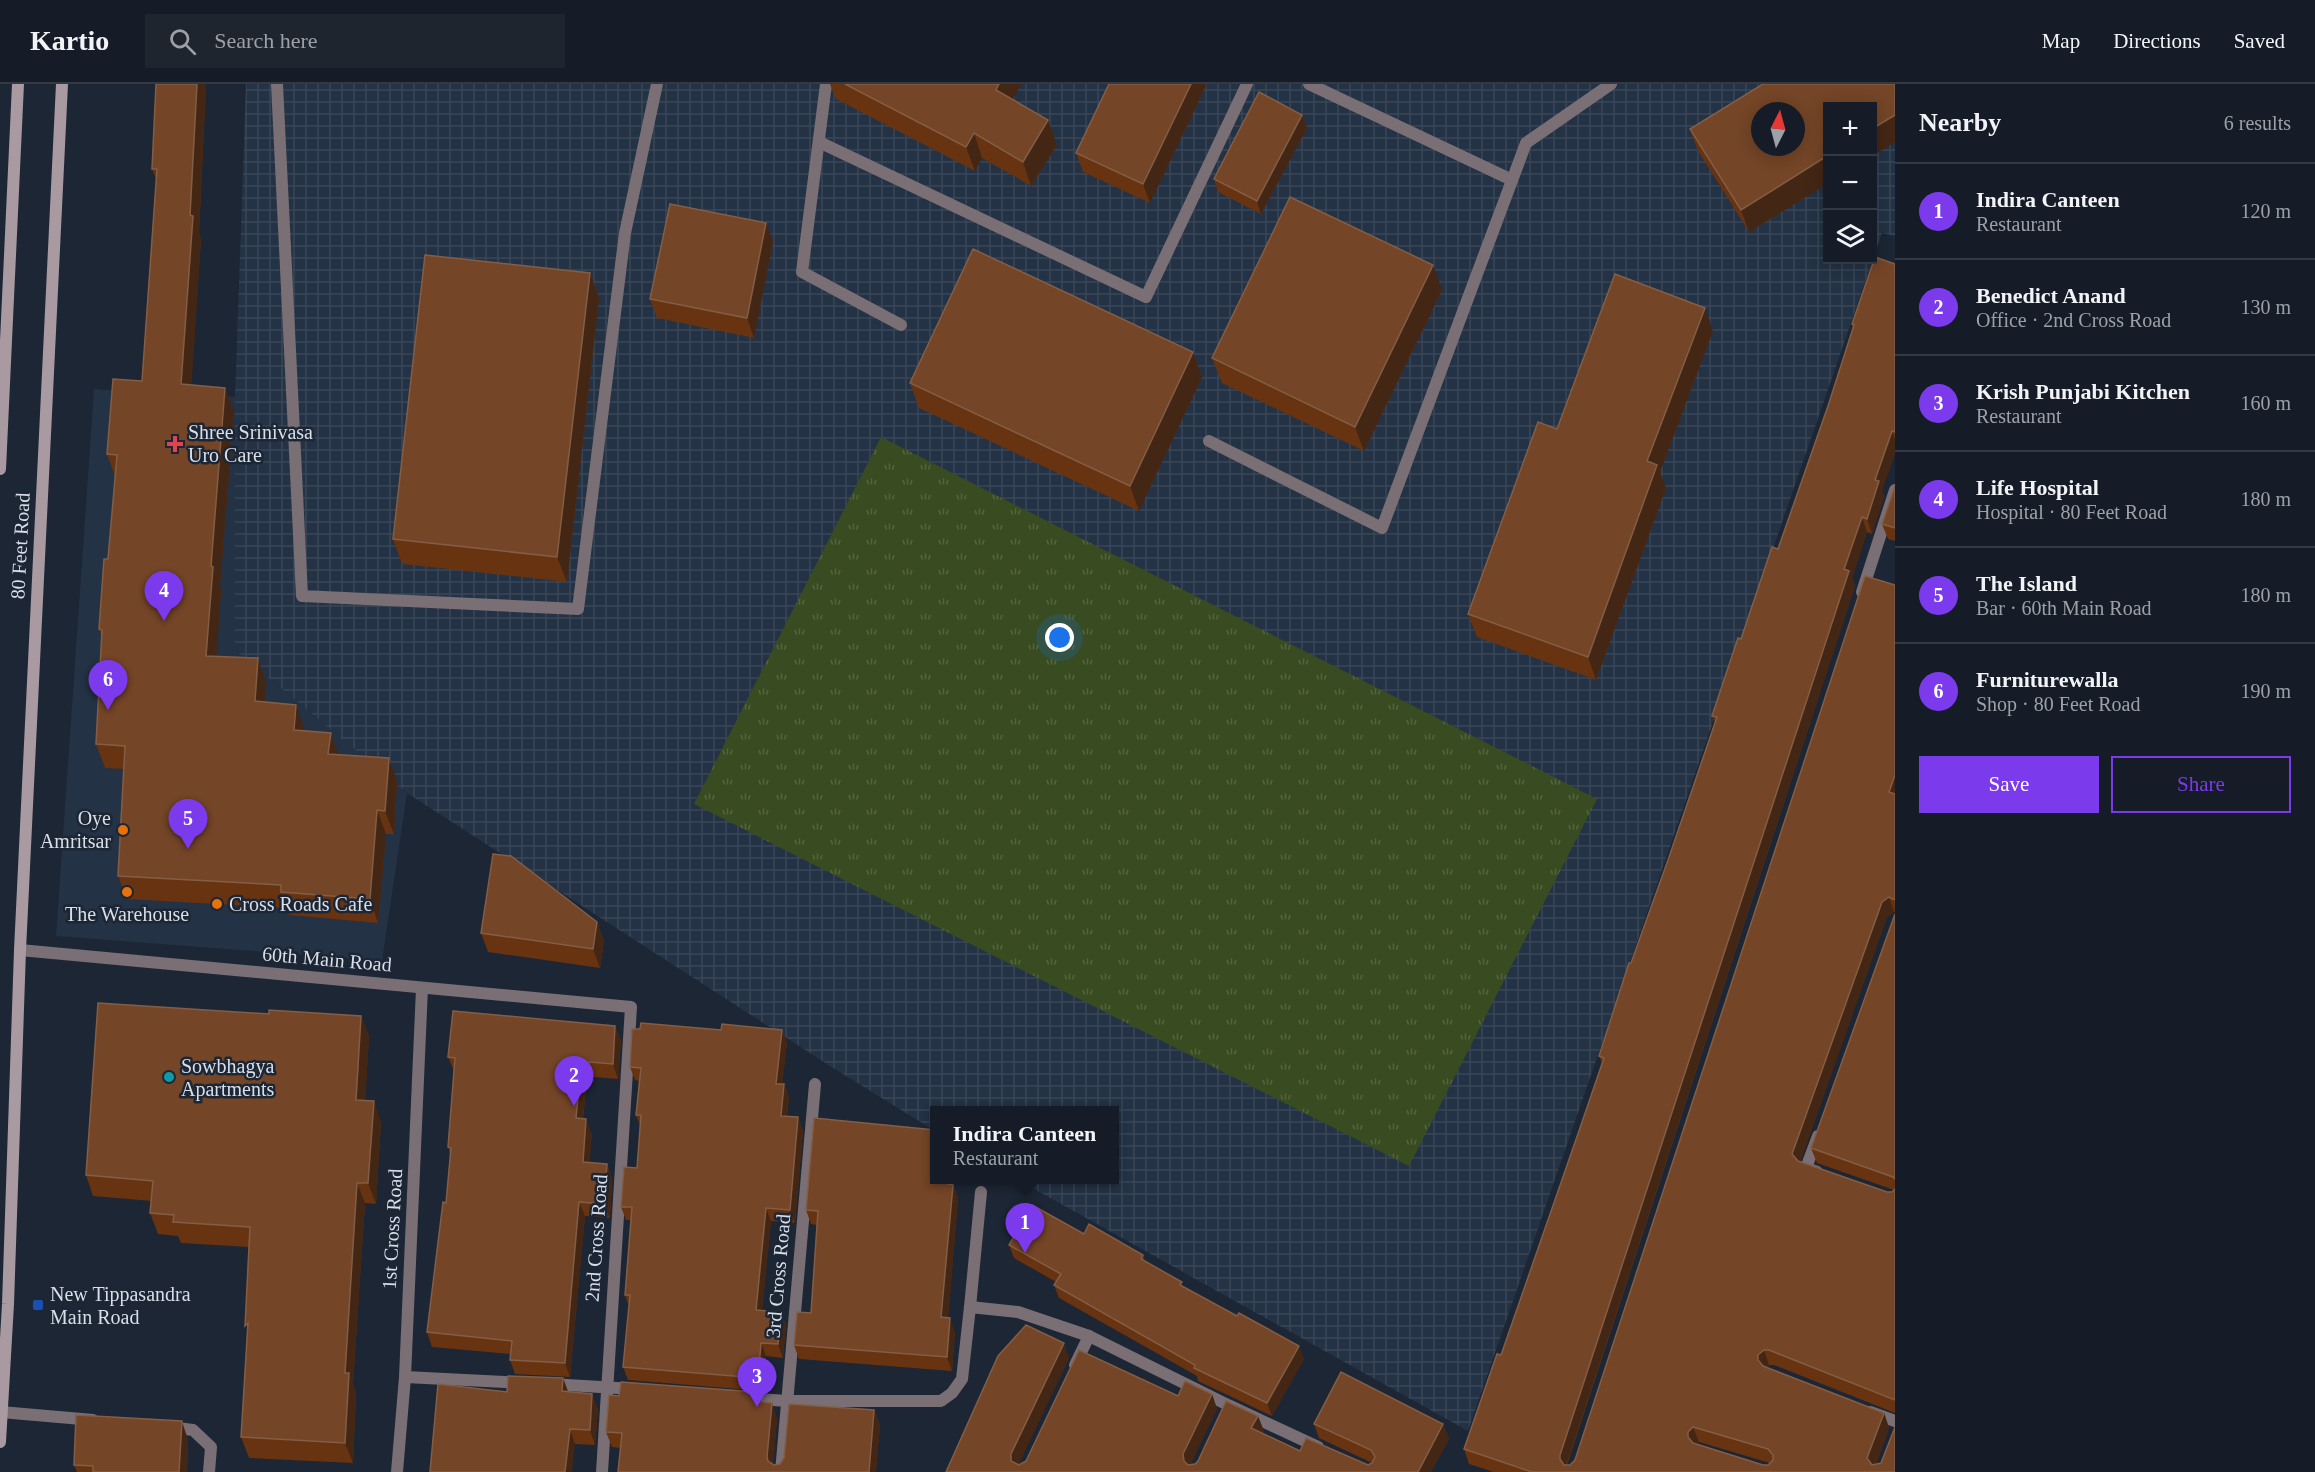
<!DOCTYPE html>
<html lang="en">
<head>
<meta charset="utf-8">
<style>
  body { margin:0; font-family:"Times New Roman",serif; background:#1e252f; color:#f1f3f6 }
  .controls { position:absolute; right:18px; top:18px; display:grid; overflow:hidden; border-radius:0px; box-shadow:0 3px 15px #0003 }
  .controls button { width:54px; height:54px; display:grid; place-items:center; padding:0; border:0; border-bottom:2px solid #343a44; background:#151c27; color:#f1f3f6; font:30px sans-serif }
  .compass { position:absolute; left:1751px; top:18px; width:54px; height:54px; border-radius:50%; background:#151c27; box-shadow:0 3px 15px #0003; rotate:6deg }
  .you { position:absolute; left:1060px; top:554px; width:21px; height:21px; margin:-15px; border:4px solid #fff; border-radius:50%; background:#1a73e8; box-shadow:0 0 0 9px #1a73e833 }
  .badge { display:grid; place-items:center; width:39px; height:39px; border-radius:50%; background:#7c3aed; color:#fff; font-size:20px; font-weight:700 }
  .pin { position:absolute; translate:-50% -50px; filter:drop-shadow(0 2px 3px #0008) }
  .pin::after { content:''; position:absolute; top:32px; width:21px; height:18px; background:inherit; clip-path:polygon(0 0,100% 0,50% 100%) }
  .popup { position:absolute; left:930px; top:1022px; width:189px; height:78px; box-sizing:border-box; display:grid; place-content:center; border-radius:0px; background:#151c27; filter:drop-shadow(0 2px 4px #0005); font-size:20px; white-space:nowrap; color:#9da1a7 }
  .popup b { font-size:22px; color:#f1f3f6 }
  .popup::after { content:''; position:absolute; left:50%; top:100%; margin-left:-12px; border:12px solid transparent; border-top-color:#151c27 }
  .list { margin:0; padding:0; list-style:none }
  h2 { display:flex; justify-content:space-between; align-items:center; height:78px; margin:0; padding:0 24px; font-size:26px }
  h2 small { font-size:20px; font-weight:400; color:#9da1a7 }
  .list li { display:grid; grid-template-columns:39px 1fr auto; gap:18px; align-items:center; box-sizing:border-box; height:96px; padding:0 24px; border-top:2px solid #343a44 }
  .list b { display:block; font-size:22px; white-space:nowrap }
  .list p { margin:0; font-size:20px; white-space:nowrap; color:#9da1a7 }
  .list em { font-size:20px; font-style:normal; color:#9da1a7 }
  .actions { display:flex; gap:12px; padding:18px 24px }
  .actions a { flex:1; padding:14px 0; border:2px solid #7c3aed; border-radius:0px; text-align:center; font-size:21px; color:#7c3aed }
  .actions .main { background:#7c3aed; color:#fff }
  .icon { flex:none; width:33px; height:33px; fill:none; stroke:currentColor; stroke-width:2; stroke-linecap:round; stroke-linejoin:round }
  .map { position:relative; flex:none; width:1895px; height:1388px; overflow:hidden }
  header { display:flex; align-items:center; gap:36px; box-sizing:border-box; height:84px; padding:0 30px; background:#151c27; border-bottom:2px solid #343a44 }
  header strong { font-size:28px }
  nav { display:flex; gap:33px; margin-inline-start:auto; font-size:21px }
  .search { width:420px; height:54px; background:#1e252f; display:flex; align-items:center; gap:15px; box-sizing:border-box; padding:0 21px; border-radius:0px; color:#9da1a7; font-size:22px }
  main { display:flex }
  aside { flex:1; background:#151c27 }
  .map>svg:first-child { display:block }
  .built { fill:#233244 }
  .industrial { fill:url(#industrial-grid); fill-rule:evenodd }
  .grass { fill:url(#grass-tufts) }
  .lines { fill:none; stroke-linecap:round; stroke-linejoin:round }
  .lane { stroke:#796f74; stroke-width:12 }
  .street { stroke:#796f74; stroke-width:12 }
  .secondary { stroke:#a999a0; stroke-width:12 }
  .wall { fill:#673310; fill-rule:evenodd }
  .shaded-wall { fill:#442615 }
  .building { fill:#744527; stroke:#835e46; stroke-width:1.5; fill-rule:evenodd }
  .health-dot { fill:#e0444e; stroke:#1c2634; stroke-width:2 }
  .food-dot { fill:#e8710a; stroke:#1c2634; stroke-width:2 }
  .culture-dot { fill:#0f9aa8; stroke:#1c2634; stroke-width:2 }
  .transit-dot { fill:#1a4fb4; stroke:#1c2634; stroke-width:2 }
  .labels { text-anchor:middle; stroke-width:5; stroke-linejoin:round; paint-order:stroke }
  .poi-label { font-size:20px; fill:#d8dfe8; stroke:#1c2634; text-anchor:start }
  .street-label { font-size:20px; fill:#d8dfe8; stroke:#1c2634 }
</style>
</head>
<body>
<header>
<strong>Kartio</strong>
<div class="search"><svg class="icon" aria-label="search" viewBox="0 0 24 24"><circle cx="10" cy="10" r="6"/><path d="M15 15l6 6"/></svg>Search here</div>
<nav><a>Map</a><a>Directions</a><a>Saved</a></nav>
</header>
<main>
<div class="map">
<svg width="1895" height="1388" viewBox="0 0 1895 1388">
  <defs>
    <pattern id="industrial-grid" width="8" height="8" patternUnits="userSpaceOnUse" patternTransform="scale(1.5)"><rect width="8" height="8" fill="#233244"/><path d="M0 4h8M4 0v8" fill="none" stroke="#384656"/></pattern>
    <pattern id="grass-tufts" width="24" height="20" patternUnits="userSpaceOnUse" patternTransform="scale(1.5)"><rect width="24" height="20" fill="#394b20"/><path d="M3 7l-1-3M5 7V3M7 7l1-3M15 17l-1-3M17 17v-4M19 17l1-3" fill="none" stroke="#556440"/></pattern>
  </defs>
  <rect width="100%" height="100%" fill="#1c2634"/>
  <path class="built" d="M94 305 235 313V566L407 709 382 877 56 852Z"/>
  <path class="industrial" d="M246 0H1895V152L1882 149 1468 1347 1018 1096H1115V1026H935V1047L830 982 407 709 235 566V313ZM1828 22H1872V176H1828ZM1760 27H1796V63H1760Z"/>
  <path class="grass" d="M881 353 1597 715 1409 1082 694 720Z"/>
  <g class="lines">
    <g class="lane">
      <path d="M277 0 302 512 578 525 625 149 657 0"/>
      <path d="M826 0 802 188 901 241"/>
      <path d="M1309 0 1512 96"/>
      <path d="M819 58 1146 213 1247 0"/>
      <path d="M1209 357 1382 444 1526 59 1611 0"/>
      <path d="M1 1328 93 1336"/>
      <path d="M170 1343 193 1346 211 1363 209 1388"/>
    </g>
    <g class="street">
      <path d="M1862 508 1895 406"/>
      <path d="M20 866 631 923 602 1388"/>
      <path d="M1817 1088 1806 1084 1818 1052"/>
      <path d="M970 1223 981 1108"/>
      <path d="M1075 1281 1089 1252"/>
      <path d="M405 1293 523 1299"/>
      <path d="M550 1300 634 1305"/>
      <path d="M744 1314 787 1317H941L952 1309 962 1295 970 1223 1018 1228 1089 1252 1228 1321 1318 1363"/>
      <path d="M1870 1328 1895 1337"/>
      <path d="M397 1388 405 1293 422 904"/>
      <path d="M781 1388 815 1000"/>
    </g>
    <g class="secondary">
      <path d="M0 385 18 0"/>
      <path d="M0 1358 8 1220 20 866 62 0"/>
    </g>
  </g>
  <g class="wall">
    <path d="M156 0H206L199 149 201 155 191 301 234 327 220 501 221 506 216 572 266 598 265 618 304 644V647L331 649 338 670 397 697 394 750H386L378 839 289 831 287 824 127 815 118 792 124 685 105 684 96 660 102 553 99 545 108 475 115 392 107 370 142 297 156 95 152 85Z"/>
    <path d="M830 0H1021L1013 15 1048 36 1057 61 1031 102 982 74 975 87 836 15Z"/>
    <path d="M1109 0H1205L1206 2 1150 119 1083 88 1076 69Z"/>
    <path d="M1895 0V58L1872 72 1827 22V100L1749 148 1698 67 1690 45Z"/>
    <path d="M1302 31 1307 44 1261 130 1218 108 1214 95Z"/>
    <path d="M773 158 754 254 657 234 650 215Z"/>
    <path d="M1895 180V369L1882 406 1884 412 1872 450 1867 448 1852 494 1855 502 1567 1381H1570L1575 1376 1895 501V828H1894L1887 833 1800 1078 1887 1108H1892L1894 1106 1817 1079 1811 1064 1895 830V1329L1774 1281H1769L1766 1283 1884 1329 1889 1344 1876 1380 1895 1388H1494L1469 1380 1464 1365 1501 1271 1580 1044 1602 979 1599 972 1668 776 1715 639 1712 632 1741 555 1778 465 1828 322 1853 244 1852 240ZM1699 1358 1770 1379 1768 1381H1763L1697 1360Z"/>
    <path d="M590 189 599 214 567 498 402 480 393 455Z"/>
    <path d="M1442 206 1364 367 1222 299 1212 274Z"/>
    <path d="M1713 247 1660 388 1666 404 1596 596 1477 553 1468 530 1557 345Z"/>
    <path d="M1193 268 1202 293 1139 427 919 324 910 299Z"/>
    <path d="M1895 402V457L1888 455 1882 440Z"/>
    <path d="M597 838 604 857 600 884 488 868 481 849Z"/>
    <path d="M269 930 361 932 369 952 365 1017 381 1038 376 1120 365 1119 353 1300 356 1310 353 1379 249 1374 241 1353 247 1248 249 1163 181 1159 178 1152 158 1150 150 1129 152 1117 93 1112 86 1091Z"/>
    <path d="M615 942 621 956 618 995 594 993V998L587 997 583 1035 592 1050 589 1079 607 1080 612 1095 610 1134 585 1132 570 1293 515 1290 510 1276 511 1270 432 1263 427 1248 446 1119 450 1070 448 1063 454 987 448 973Z"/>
    <path d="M640 945 782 946 787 959 782 1000H784L789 1013 787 1032 803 1046 795 1139 771 1137 762 1226 781 1228 786 1241 783 1274 766 1272 763 1307 628 1296 623 1283 629 1222 625 1211 631 1136H626L621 1123 637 1084 640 1041 636 1031 639 997 635 996 630 983Z"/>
    <path d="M954 1103 958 1115 948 1234 955 1248 952 1287 799 1275 794 1261 811 1229 817 1141 811 1140 806 1126Z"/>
    <path d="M1084 1150 1143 1171 1145 1177 1185 1204 1304 1275 1272 1332 1198 1297 1197 1292 1059 1214 1054 1201 1056 1198 1014 1174 1009 1161Z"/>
    <path d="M1069 1274 1018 1381 1178 1312 1212 1310 1217 1325 1190 1380H1195L1264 1347 1262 1349 1300 1367 1368 1381 1372 1379 1319 1354 1314 1340H1443L1449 1355 1431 1388H946Z"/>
    <path d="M563 1294 568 1307 598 1325 595 1361 575 1360 507 1308Z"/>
    <path d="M619 1312 760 1317 777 1334 773 1381H774L780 1380 874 1326 880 1341 876 1388H618L621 1364 612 1363 606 1348Z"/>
    <path d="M188 1356 187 1388H77L74 1381Z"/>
  </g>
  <g class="shaded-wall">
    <path d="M197 0H206L199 149 201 155 190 324 181 300Z"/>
    <path d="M999 0H1021L1005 30 996 6Z"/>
    <path d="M1191 0H1205L1206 2 1150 119 1143 100Z"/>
    <path d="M1302 31 1307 44 1261 130 1257 117Z"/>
    <path d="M1895 31V58L1872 72V45Z"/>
    <path d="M1048 36 1057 61 1031 102 1023 78Z"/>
    <path d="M974 49 982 74 975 87 966 63Z"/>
    <path d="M1827 72V100L1749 148 1741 126Z"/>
    <path d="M766 139 773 158 754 254 747 234Z"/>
    <path d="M1433 181 1442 206 1364 367 1355 343Z"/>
    <path d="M590 189 599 214 567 498 557 473Z"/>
    <path d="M1705 224 1713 247 1660 388 1666 404 1596 596 1588 573 1647 377Z"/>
    <path d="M1193 268 1202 293 1139 427 1130 402Z"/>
    <path d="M225 304 234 327 220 501 221 506 215 595 206 572 211 482Z"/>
    <path d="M1892 347 1895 356V369L1882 406 1884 412 1872 450 1867 435 1875 396Z"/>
    <path d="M1862 433 1867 448 1852 494 1855 502 1565 1385 1560 1375V1371Z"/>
    <path d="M258 574 266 598 264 641 255 617Z"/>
    <path d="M296 621 304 644 303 669 294 646Z"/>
    <path d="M331 649 339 672 328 670Z"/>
    <path d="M389 674 397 697 394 750 385 727Z"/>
    <path d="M1895 691V723L1889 708Z"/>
    <path d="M377 726 386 750 378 839 370 815Z"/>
    <path d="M1889 813 1894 828 1887 833 1798 1085 1792 1070 1882 818Z"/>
    <path d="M597 838 604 857 600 884 593 865Z"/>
    <path d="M361 932 369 952 364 1037 356 1016Z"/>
    <path d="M615 942 621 956 618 995 613 980Z"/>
    <path d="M782 946 787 959 781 1013 776 1000Z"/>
    <path d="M589 978 594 993V998L589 984Z"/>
    <path d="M581 983 587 997 581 1049 576 1034Z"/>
    <path d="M784 1000 789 1013 785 1045 781 1032Z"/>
    <path d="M374 1017 381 1038 376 1120 368 1099Z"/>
    <path d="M798 1033 803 1046 795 1139 790 1126Z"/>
    <path d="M586 1035 592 1050 588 1093 583 1078Z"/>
    <path d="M607 1080 612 1095 610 1134 604 1120Z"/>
    <path d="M948 1095H954V1103L958 1115 947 1247 941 1233Z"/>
    <path d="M357 1099 365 1119 353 1300 356 1310 353 1379 345 1359V1289Z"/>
    <path d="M579 1118 585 1132 570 1293 565 1279Z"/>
    <path d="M766 1124 771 1137 761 1239 756 1226Z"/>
    <path d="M781 1228 786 1241 783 1274 778 1260Z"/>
    <path d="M950 1234 955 1248 952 1287 947 1273Z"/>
    <path d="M761 1259 766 1272 763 1307 758 1294Z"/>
    <path d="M1064 1259 1069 1274 1017 1384 1011 1377V1370Z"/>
    <path d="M1299 1262 1304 1275 1272 1332 1267 1319Z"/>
    <path d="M1764 1266 1769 1281 1764 1286 1758 1276V1271Z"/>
    <path d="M563 1294 568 1309 562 1307Z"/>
    <path d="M592 1310 598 1325 595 1361 590 1346Z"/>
    <path d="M1212 1310 1217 1325 1189 1384 1184 1377 1183 1370Z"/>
    <path d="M772 1319 777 1334 773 1388 767 1373Z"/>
    <path d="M874 1326 880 1341 876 1388H869Z"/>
    <path d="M1884 1329 1889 1344 1873 1388 1867 1374Z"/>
    <path d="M1258 1332 1264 1347 1257 1359 1251 1344Z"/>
    <path d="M182 1337 188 1356 187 1388H179Z"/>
    <path d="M1443 1340 1449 1355 1431 1388H1418Z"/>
    <path d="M1693 1343 1699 1358 1693 1363 1688 1353V1348Z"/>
    <path d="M570 1345 575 1360 572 1388H565Z"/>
  </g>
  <g class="building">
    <path d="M156 0H197L190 131 193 132 181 300 225 304 211 482 213 483 206 572 258 574 255 617 296 621 294 646 331 649 328 670 389 674 385 727 377 726 370 815 281 808V801L118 792 125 662 96 660 102 546 99 545 104 475H108L117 371 107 370 113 295 142 297 157 85H152Z"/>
    <path d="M845 0H999L996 6 1048 36 1023 78 974 49 966 63Z"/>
    <path d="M1109 0H1191L1143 100 1076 69Z"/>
    <path d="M1763 0H1895V31L1872 45V22H1827V72L1741 126 1690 45ZM1760 27H1796V63H1760Z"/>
    <path d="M1259 8 1302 31 1257 117 1214 95Z"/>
    <path d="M1290 113 1433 181 1355 343 1212 274Z"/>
    <path d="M670 120 766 139 747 234 650 215Z"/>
    <path d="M973 165 1193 268 1130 402 910 299Z"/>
    <path d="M425 171 590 189 557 473 393 455Z"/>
    <path d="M1875 173 1895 180V348L1892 347 1875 396 1879 397 1867 435 1862 433 1844 485 1849 487 1560 1371V1375L1564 1381H1570L1575 1376 1865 492 1895 501V691L1889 708 1895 710V816L1889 813 1882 818 1792 1070 1798 1077 1887 1108H1892L1895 1105V1316L1769 1266H1764L1758 1271V1276L1763 1282 1884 1329 1867 1374 1872 1381 1881 1379 1895 1343V1388H1532L1464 1365 1497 1270 1501 1271 1580 1044 1604 974 1599 972 1629 879H1631L1668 776 1717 633 1712 632 1738 554 1741 555 1772 463 1778 465 1828 322 1854 241 1852 240ZM1693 1343 1768 1365 1773 1371V1376L1768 1381H1763L1693 1359 1688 1353V1348Z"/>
    <path d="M1615 190 1705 224 1647 377 1657 381 1588 573 1468 530 1538 338 1557 345Z"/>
    <path d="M1895 402V444L1882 440Z"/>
    <path d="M493 770 511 772 597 838 593 865 481 849Z"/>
    <path d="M1895 830V1095L1893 1093 1811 1064Z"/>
    <path d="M98 919 269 930V926L361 932 356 1016 374 1017 368 1099H357L345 1289H349L345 1359 241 1353 248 1239 245 1242 250 1143 173 1138 174 1131 150 1129 153 1097 86 1091Z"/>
    <path d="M453 927 615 942 613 980 589 978V984L581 983 576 1034 586 1035 583 1078 607 1080 604 1120 579 1118 565 1279 510 1276 512 1257 427 1248 443 1118 446 1119 451 1064 448 1063 455 974 448 973Z"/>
    <path d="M641 939 721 946 722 940 782 946 776 1000H784L781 1032 798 1033 790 1126 766 1124 756 1226 781 1228 778 1260 761 1259 758 1294 623 1283 630 1211H625L632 1123H621L624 1083 637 1084 641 1031H636L641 984 630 983 632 945H640Z"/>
    <path d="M814 1034 935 1046V1095H948V1100L953 1101 941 1233 950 1234 947 1273 794 1261 797 1228 811 1229 818 1127 806 1126Z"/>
    <path d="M1032 1121 1084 1150 1089 1140 1143 1171 1141 1175 1182 1198 1180 1201 1237 1232 1239 1229 1299 1262 1267 1319 1194 1284 1195 1281 1054 1201 1061 1190 1009 1161Z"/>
    <path d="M1026 1241 1064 1259 1011 1370V1377L1019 1381 1026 1377 1079 1266 1178 1312 1185 1297 1212 1310 1183 1370 1184 1377 1188 1381 1195 1380 1198 1377 1226 1317 1258 1332 1251 1344 1300 1367 1306 1354 1368 1381 1372 1379 1375 1373 1371 1366 1314 1340 1341 1288 1443 1340 1418 1388H946L998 1272Z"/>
    <path d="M508 1292 563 1294 562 1307 592 1310 590 1346 570 1345 565 1388H430L438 1300 507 1308Z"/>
    <path d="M621 1298 756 1308V1317L772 1319 767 1373 768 1377 774 1381 780 1380 784 1374 789 1320 874 1326 869 1388H618L622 1349 606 1348 609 1311 619 1312Z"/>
    <path d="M76 1331 182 1337 179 1388H93V1382L74 1381Z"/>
  </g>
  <path class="health-dot" d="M172 351h6v6h6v6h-6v6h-6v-6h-6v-6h6z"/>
  <g class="food-dot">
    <circle cx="123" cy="746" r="6"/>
    <circle cx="127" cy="808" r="6"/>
    <circle cx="217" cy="820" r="6"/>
  </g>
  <circle class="culture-dot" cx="169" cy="993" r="6"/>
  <rect class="transit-dot" x="32" y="1215" width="12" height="12" rx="3"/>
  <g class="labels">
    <g class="poi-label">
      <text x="188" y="355">Shree Srinivasa<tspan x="188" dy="23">Uro Care</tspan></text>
      <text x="111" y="741" text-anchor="end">Oye<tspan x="111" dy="23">Amritsar</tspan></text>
      <text x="229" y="827">Cross Roads Cafe</text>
      <text x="127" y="837" text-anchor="middle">The Warehouse</text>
      <text x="181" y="989">Sowbhagya<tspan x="181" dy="23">Apartments</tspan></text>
      <text x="50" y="1217">New Tippasandra<tspan x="50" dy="23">Main Road</tspan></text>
    </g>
    <g class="street-label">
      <text transform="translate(20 462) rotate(-87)" y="7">80 Feet Road</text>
      <text transform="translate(327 875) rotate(5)" y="7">60th Main Road</text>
      <text transform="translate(392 1145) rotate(-87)" y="7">1st Cross Road</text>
      <text transform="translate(596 1154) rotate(-86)" y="7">2nd Cross Road</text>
      <text transform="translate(778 1192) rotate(-85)" y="7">3rd Cross Road</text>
    </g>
  </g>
</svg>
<div class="controls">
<button>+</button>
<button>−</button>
<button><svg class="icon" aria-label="layers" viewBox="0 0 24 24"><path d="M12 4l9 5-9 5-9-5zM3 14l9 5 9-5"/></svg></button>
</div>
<svg class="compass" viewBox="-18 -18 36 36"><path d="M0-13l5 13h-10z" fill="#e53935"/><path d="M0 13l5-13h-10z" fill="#9da1a7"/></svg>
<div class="you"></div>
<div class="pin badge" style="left:1025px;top:1169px">1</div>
<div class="popup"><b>Indira Canteen</b>Restaurant</div>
<div class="pin badge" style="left:574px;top:1022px">2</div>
<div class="pin badge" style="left:757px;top:1323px">3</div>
<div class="pin badge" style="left:164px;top:537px">4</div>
<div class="pin badge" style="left:188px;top:765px">5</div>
<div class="pin badge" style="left:108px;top:626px">6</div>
</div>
<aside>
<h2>Nearby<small>6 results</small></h2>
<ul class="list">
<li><span class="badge">1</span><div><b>Indira Canteen</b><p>Restaurant</p></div><em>120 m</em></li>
<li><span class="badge">2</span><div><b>Benedict Anand</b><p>Office · 2nd Cross Road</p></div><em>130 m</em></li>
<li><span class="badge">3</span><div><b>Krish Punjabi Kitchen</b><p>Restaurant</p></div><em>160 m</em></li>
<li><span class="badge">4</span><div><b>Life Hospital</b><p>Hospital · 80 Feet Road</p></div><em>180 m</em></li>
<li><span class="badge">5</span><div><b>The Island</b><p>Bar · 60th Main Road</p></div><em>180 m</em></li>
<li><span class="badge">6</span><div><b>Furniturewalla</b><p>Shop · 80 Feet Road</p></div><em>190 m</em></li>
</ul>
<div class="actions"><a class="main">Save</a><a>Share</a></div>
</aside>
</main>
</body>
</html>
